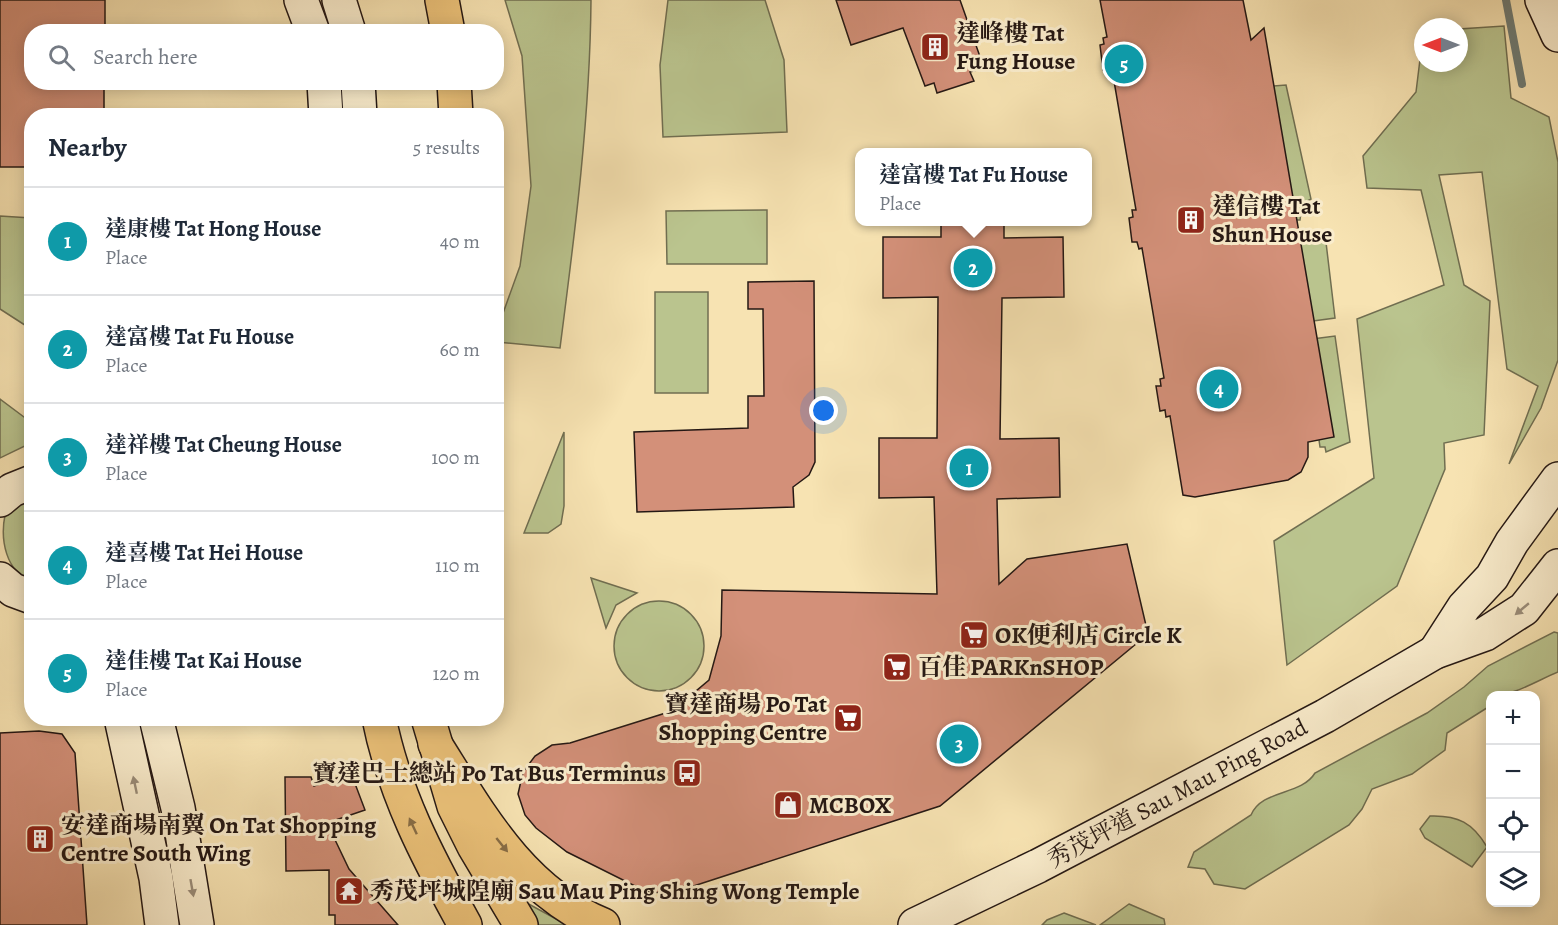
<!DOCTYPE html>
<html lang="en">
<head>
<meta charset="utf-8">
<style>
  body { margin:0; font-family:Alegreya,"Noto Serif TC",serif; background:#f6f6f7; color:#1f2937 }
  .controls { position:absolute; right:18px; bottom:18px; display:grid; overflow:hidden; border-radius:12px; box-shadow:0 3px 15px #0003 }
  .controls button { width:54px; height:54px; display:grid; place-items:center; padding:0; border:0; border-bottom:2px solid #e0e1e3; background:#fff; color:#1f2937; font:30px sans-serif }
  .compass { position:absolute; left:1414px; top:18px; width:54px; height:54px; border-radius:50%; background:#fff; box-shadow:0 3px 15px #0003; rotate:270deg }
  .you { position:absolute; left:824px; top:411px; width:21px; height:21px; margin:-15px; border:4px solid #fff; border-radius:50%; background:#1a73e8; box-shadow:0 0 0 9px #1a73e833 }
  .badge { display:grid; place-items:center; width:39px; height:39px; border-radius:50%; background:#7c3aed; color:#fff; font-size:20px; font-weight:700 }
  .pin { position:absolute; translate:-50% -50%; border:3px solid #fff; box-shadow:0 2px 6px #0006 }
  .popup { position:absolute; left:855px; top:148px; width:237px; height:78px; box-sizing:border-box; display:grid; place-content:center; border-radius:12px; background:#fff; filter:drop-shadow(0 2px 4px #0005); font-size:20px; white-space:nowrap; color:#747a83 }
  .popup b { font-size:22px; color:#1f2937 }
  .popup::after { content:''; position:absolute; left:50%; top:100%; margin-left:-12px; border:12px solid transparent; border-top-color:#fff }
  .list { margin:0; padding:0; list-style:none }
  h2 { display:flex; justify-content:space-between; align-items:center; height:78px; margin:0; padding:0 24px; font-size:26px }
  h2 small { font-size:20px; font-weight:400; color:#747a83 }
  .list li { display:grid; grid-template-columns:39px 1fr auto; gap:18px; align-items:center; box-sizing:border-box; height:108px; padding:0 24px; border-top:2px solid #e0e1e3 }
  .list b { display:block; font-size:22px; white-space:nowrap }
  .list p { margin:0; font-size:20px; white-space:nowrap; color:#747a83 }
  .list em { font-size:20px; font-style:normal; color:#747a83 }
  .icon { flex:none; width:33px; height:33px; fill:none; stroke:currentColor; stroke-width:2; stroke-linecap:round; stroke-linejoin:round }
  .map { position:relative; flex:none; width:1558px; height:925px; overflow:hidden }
  .search { position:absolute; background:#fff; box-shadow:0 3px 15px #0003; left:24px; top:24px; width:480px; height:66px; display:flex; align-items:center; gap:15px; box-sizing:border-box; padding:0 21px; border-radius:24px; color:#747a83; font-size:22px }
  .panel { position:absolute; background:#fff; box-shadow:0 3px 15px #0003; left:24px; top:108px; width:480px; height:618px; border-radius:24px }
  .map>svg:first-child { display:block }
  .green { fill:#bac48e; stroke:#706e51; stroke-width:1.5 }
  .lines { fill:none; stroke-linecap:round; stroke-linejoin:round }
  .stream { stroke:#6e7b74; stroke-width:8 }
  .building { fill:#d39079; stroke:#251814; stroke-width:1.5 }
  .secondary-casing { stroke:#251814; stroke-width:36 }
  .primary-casing { stroke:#251814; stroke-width:36 }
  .secondary { stroke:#faedcd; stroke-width:33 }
  .primary { stroke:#ecc279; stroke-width:33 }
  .oneway { fill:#9a8d7a }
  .oneway2 { fill:#886d46 }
  .labels { text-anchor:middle; stroke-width:6; stroke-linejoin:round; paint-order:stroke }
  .poi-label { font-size:24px; font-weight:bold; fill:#251814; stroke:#faedcd; text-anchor:start }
  .street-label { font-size:24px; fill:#251814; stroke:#faedcd }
</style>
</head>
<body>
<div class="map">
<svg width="1558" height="925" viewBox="0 0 1558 925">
  <rect width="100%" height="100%" fill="#f7e3b2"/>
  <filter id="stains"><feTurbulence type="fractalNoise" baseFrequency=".00333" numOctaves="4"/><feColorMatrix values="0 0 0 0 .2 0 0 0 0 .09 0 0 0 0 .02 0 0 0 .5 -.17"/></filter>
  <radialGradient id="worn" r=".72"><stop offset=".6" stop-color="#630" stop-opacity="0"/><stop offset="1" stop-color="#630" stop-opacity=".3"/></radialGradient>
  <g class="green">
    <path d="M505 0H591C590 117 575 232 560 348L497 342V330L520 266 531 186 522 56Z"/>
    <path d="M668 0H765L784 60 787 132 663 137 660 65Z"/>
    <path d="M1504 26 1511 98 1549 117 1558 162V360L1541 408 1509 464 1538 386 1507 369 1482 172 1439 175 1464 285 1490 301 1484 435 1444 443 1445 469 1397 586 1287 665 1274 541 1374 478 1357 319 1444 285 1421 190 1367 188 1363 156 1416 92 1422 43 1423 63H1459V29Z"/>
    <path d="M1286 85 1311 199 1302 204 1300 220H1280L1262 87Z"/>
    <path d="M767 210V264H667L666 211Z"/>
    <path d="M0 216 31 218V329L0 309Z"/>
    <path d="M1325 234 1335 318 1291 324 1281 239Z"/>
    <rect x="655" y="292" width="53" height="101"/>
    <path d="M1335 336 1350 442 1326 452 1325 447H1320L1305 340Z"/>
    <path d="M0 399 32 423 31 443 0 458Z"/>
    <path d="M564 432V506L561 524 548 533H524Z"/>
    <path d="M31 495V580C6 572 0 540 5 515 10 507 24 501 31 495Z"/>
    <path d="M591 578 637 593 616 605 606 628Z"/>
    <circle cx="659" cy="646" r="45"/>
    <path d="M1554 632 1558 633V672C1536 681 1514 696 1490 696V706L1447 733 1445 750 1412 774 1372 789 1362 809 1349 825 1245 889 1214 884 1205 869 1188 867 1194 852 1251 815C1262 789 1301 796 1315 773L1427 713 1464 687 1488 666Z"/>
    <path d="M1430 816C1458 815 1473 823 1487 847L1472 867 1425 838 1420 829Z"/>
    <path d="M525 902 567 925H539Z"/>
    <path d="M1129 904 1164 919 1165 925H1100Z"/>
    <path d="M1064 913 1096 925H1042L1047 920Z"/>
  </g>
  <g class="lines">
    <path class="stream" d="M1506 0 1522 84"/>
  </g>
  <g class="building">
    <path d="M0 0H105V32H32V82H104V116H32V167H0Z"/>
    <path d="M836 0H960L984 68 970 72 974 81 937 93 934 83 925 86 903 28 851 45Z"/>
    <path d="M1100 0H1243L1251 40 1264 28 1334 437 1308 442V457L1301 472 1288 480 1195 497 1183 495 1170 416 1166 417 1165 410 1160 411 1156 386H1161L1160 379 1164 378 1142 248 1139 249 1137 242H1132L1129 218 1133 217 1132 210H1136L1113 75 1110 76 1108 69 1103 70 1100 45 1104 44 1103 38 1107 37Z"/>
    <path d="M941 222H1004V238L1063 237 1064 297 1002 298 1000 439 1059 438 1060 497 997 499 999 584 1027 559 1127 544 1148 634 940 806 669 894 645 891 567 852 536 828 525 815 518 794 523 772 535 756 552 745 570 743 672 711 709 680 721 636 722 590 937 594 934 497 879 498V438H937L938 297 883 298V237H941Z"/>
    <path d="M814 281 815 462 809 475 793 487 794 507 637 512 634 432 748 428V396H764L763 309H748V282Z"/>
    <path d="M39 731 62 734 75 753 87 925H0V733Z"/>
    <path d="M351 773 365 810 327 823 349 869 398 925H335V915H329V870L286 871 285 777H311L314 786Z"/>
  </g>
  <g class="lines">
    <g class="secondary-casing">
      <g id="secondary">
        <path d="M301 0 313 32"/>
        <path d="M339 0 349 32"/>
        <path d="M1542 0 1558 35"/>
        <path d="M324 82 326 116"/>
        <path d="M358 82 360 116"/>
        <path d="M0 500 12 490 32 482"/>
        <path d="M0 579 13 590 32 597"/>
        <path d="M1435 652 1464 607 1492 577 1512 542 1558 479"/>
        <path d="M121 718 156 878 162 925"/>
        <path d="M156 718 178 808 197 925"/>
        <path d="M915 925 1038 866 1325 716 1435 652 1485 634 1524 609 1558 566"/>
      </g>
    </g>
    <g class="primary-casing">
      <g id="primary">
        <path d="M442 0 448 32"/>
        <path d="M454 82 456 116"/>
        <path d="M379 718C394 794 428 858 465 925"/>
        <path d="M428 718 454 806 474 846 521 925"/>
        <path d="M435 744C480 815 521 891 603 925"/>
      </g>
    </g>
    <use href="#secondary" class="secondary"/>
    <use href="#primary" class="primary"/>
  </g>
  <defs><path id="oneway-solid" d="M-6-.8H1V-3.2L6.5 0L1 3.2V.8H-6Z" transform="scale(1.5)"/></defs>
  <g class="oneway">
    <use href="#oneway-solid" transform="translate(1522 609) rotate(140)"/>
    <use href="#oneway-solid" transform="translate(135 785) rotate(-102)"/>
    <use href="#oneway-solid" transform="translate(192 888) rotate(80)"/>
  </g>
  <g class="oneway2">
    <use href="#oneway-solid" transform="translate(413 826) rotate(-115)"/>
    <use href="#oneway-solid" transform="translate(502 845) rotate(51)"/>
  </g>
  <defs>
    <g id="building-square" transform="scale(1.5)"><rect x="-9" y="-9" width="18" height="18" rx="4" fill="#8f2418" stroke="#faedcd"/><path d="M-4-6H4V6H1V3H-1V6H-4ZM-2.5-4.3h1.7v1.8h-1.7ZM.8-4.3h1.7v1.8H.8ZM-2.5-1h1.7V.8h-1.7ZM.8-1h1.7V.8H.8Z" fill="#fff"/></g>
    <g id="supermarket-square" transform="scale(1.5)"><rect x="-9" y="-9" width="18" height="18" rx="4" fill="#8f2418" stroke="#faedcd"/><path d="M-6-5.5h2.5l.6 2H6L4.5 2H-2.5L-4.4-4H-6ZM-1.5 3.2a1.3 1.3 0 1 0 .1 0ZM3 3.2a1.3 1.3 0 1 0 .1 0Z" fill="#fff"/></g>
    <g id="bus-square" transform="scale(1.5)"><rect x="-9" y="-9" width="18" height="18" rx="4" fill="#8f2418" stroke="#faedcd"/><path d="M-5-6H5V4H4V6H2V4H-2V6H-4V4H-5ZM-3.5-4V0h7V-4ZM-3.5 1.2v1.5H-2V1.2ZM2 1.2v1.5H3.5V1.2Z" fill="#fff"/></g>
    <g id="shop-square" transform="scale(1.5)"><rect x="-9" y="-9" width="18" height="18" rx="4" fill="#8f2418" stroke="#faedcd"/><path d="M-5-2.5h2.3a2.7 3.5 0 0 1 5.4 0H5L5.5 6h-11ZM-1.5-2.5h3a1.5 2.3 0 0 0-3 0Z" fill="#fff"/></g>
    <g id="temple-square" transform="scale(1.5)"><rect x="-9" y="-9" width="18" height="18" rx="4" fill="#8f2418" stroke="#faedcd"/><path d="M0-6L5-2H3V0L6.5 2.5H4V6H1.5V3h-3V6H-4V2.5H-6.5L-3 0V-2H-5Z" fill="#fff"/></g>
  </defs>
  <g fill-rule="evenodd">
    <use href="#building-square" x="935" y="47"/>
    <use href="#building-square" x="1191" y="220"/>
    <use href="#supermarket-square" x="974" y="635"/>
    <use href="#supermarket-square" x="897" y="667"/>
    <use href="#supermarket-square" x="848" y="718"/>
    <use href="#bus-square" x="687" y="773"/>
    <use href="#shop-square" x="788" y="805"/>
    <use href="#building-square" x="40" y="839"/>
    <use href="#temple-square" x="349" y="891"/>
  </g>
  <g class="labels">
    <g class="poi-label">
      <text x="956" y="41">達峰樓 Tat<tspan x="956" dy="28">Fung House</tspan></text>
      <text x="1212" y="214">達信樓 Tat<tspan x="1212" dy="28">Shun House</tspan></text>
      <text x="995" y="643">OK便利店 Circle K</text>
      <text x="918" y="675">百佳 PARKnSHOP</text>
      <text x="827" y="712" text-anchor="end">寶達商場 Po Tat<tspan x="827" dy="28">Shopping Centre</tspan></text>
      <text x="666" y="781" text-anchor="end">寶達巴士總站 Po Tat Bus Terminus</text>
      <text x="809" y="813">MCBOX</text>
      <text x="61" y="833">安達商場南翼 On Tat Shopping<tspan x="61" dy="28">Centre South Wing</tspan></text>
      <text x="370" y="899">秀茂坪城隍廟 Sau Mau Ping Shing Wong Temple</text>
    </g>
    <g class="street-label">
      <text transform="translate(1177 793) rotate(-28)" y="8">秀茂坪道 Sau Mau Ping Road</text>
    </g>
  </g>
  <rect width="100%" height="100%" filter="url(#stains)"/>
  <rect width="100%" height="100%" fill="url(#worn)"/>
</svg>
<div class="controls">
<button>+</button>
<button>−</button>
<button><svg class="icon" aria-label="locate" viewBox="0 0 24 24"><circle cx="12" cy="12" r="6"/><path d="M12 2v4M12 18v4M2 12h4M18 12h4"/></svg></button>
<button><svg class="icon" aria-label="layers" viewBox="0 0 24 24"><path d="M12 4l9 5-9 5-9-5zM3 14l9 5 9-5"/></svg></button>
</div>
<svg class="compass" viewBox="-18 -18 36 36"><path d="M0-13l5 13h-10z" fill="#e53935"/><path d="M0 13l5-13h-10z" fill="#747a83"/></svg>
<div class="you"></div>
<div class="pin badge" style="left:969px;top:468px;background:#0f9aa8">1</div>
<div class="pin badge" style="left:973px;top:268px;background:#0f9aa8">2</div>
<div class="popup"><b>達富樓 Tat Fu House</b>Place</div>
<div class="pin badge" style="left:959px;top:744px;background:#0f9aa8">3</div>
<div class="pin badge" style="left:1219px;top:389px;background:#0f9aa8">4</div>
<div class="pin badge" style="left:1124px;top:64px;background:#0f9aa8">5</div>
<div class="search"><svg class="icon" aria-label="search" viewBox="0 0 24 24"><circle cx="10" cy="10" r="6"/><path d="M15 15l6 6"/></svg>Search here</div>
<section class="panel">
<h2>Nearby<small>5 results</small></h2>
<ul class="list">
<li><span class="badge" style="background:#0f9aa8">1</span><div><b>達康樓 Tat Hong House</b><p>Place</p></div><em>40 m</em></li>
<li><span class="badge" style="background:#0f9aa8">2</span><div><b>達富樓 Tat Fu House</b><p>Place</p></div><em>60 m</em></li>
<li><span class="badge" style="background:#0f9aa8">3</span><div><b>達祥樓 Tat Cheung House</b><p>Place</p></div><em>100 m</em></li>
<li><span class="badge" style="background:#0f9aa8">4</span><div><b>達喜樓 Tat Hei House</b><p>Place</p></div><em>110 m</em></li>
<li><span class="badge" style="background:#0f9aa8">5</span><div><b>達佳樓 Tat Kai House</b><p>Place</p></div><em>120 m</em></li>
</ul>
</section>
</div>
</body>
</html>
